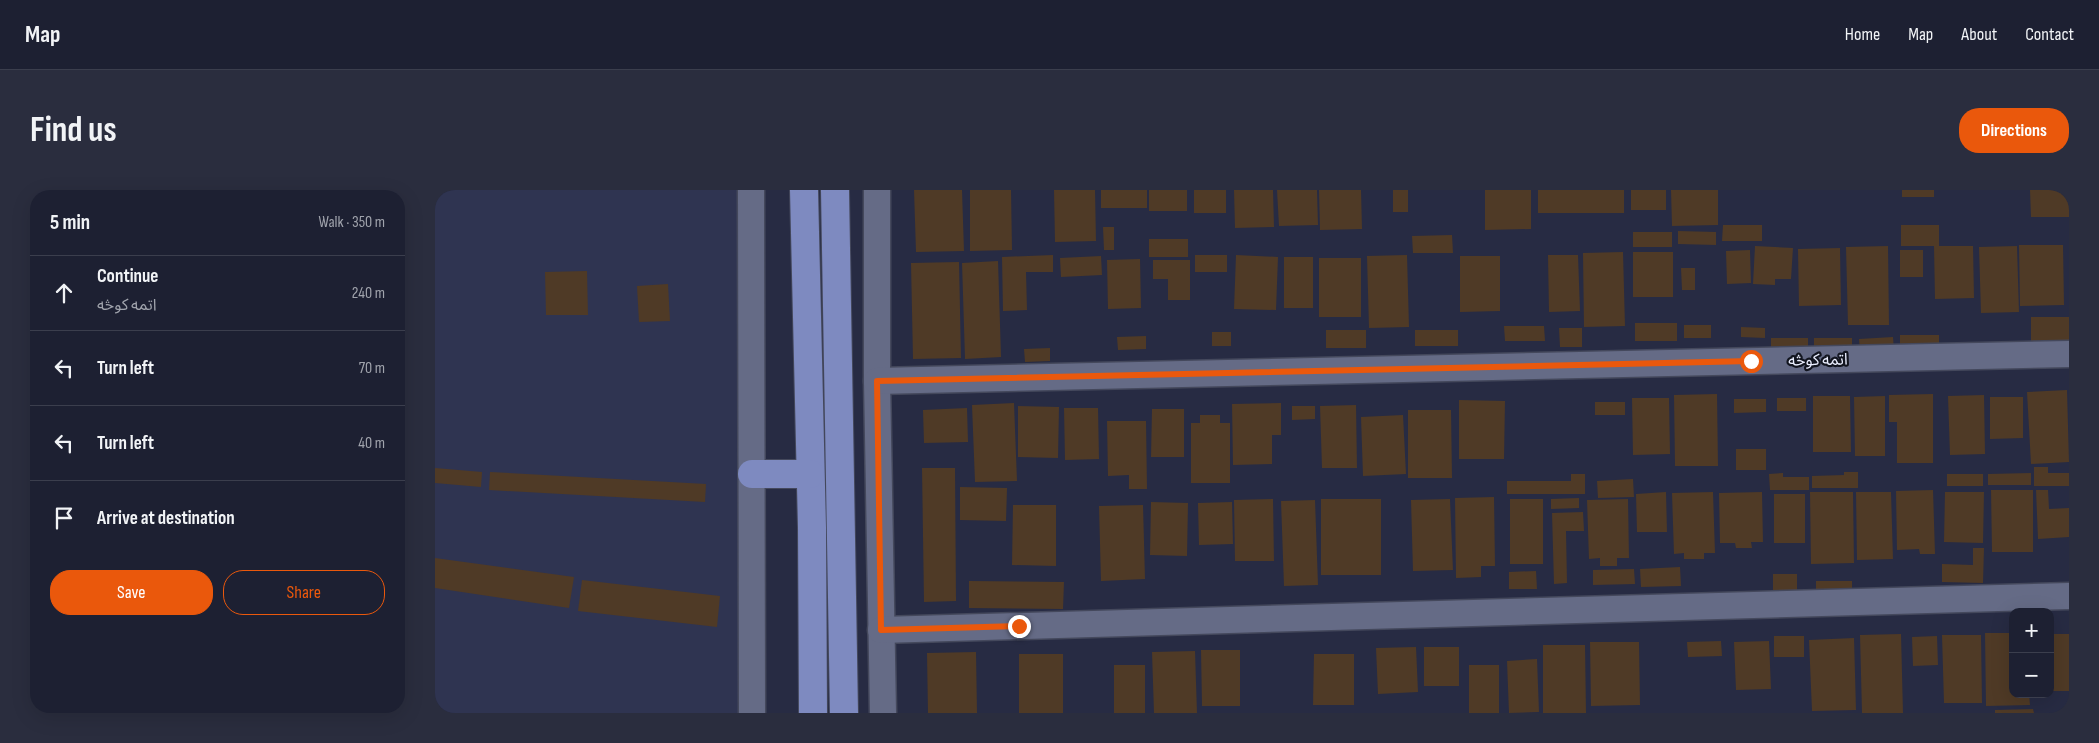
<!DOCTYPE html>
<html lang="en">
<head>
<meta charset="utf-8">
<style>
  body { margin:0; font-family:"Sofia Sans Condensed","Noto Sans Arabic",sans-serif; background:#2a2d3e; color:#f1f3f6 }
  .controls { position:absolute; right:15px; bottom:15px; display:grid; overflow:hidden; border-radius:10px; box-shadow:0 5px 20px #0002 }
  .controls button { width:45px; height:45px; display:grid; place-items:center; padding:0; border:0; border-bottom:1px solid #3b3e4d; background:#1d2032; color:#f1f3f6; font:25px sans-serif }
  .stop { position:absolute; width:15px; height:15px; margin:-11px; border:4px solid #ea580c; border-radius:50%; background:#fff }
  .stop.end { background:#ea580c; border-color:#fff; box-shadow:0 1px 5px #0008 }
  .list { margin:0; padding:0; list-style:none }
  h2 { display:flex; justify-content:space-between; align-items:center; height:65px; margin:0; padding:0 20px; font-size:21px }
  h2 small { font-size:16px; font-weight:400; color:#a0a3ac }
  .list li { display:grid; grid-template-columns:32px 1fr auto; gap:15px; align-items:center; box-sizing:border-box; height:75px; padding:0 20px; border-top:1px solid #3b3e4d }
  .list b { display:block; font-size:19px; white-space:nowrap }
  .list p { margin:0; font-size:16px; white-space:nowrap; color:#a0a3ac }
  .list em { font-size:16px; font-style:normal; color:#a0a3ac }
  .actions { display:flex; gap:10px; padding:15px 20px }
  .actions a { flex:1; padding:11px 0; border:1px solid #ea580c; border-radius:20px; text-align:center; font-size:18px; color:#ea580c }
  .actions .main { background:#ea580c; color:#fff }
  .icon { flex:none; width:28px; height:28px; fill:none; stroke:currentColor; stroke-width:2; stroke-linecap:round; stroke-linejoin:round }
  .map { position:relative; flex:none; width:1634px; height:523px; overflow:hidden; border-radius:20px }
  header { display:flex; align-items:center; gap:30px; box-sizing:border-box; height:70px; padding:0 25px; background:#1d2032; border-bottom:1px solid #3b3e4d }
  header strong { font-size:24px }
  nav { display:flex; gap:28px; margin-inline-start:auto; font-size:18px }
  .intro { display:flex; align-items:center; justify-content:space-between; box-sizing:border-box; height:120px; padding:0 30px }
  h1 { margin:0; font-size:35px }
  .button { padding:12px 22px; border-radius:20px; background:#ea580c; color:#fff; font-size:18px; font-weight:700 }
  main { display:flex; gap:30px; padding:0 30px }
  aside { flex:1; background:#1d2032; border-radius:20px; box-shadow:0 5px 20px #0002 }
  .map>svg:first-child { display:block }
  .built { fill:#2f3451 }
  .building { fill:#4f3a26 }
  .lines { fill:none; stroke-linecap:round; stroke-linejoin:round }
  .minor-casing { stroke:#44485c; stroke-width:29 }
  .trunk-casing { stroke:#44485c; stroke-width:30 }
  .minor { stroke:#656b86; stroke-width:26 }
  .trunk { stroke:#7e8ac0; stroke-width:28 }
  .route { stroke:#ea580c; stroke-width:6 }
  .labels { text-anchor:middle; stroke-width:4.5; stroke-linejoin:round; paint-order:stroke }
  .street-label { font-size:16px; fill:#eaeefe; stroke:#12151f }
</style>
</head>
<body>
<header>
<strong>Map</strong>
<nav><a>Home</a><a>Map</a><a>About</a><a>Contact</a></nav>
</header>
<div class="intro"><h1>Find us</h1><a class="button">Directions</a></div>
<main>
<aside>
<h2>5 min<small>Walk · 350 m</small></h2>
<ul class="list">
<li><svg class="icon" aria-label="ahead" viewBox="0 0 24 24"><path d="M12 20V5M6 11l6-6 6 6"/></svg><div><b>Continue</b><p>اتمه کوڅه</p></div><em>240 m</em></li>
<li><svg class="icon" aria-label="left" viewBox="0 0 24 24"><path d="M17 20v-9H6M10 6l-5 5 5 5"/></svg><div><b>Turn left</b></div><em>70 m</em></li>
<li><svg class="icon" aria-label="left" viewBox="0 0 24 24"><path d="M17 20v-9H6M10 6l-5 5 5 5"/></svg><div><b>Turn left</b></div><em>40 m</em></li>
<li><svg class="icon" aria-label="arrive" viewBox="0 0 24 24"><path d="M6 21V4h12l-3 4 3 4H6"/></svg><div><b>Arrive at destination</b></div></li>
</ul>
<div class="actions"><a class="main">Save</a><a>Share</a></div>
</aside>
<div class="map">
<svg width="1634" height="523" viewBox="0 0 1634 523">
  <rect width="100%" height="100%" fill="#272b43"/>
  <path class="built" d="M0 0H316L317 523H0Z"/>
  <g class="building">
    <path d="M479 0H527L529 61 481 62Z"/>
    <path d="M535 0H576L577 60 535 61Z"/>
    <path d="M619 0H660L661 51 620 52Z"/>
    <rect x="666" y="0" width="46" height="18"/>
    <rect x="714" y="0" width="38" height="21"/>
    <rect x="759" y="0" width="32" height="23"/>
    <path d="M799 0H838L839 37 800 38Z"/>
    <path d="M842 0H882L883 35 844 36Z"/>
    <path d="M884 0H926L927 39 885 40Z"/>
    <rect x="958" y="0" width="15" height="22"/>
    <path d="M1050 0H1096V39L1050 40Z"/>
    <rect x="1103" y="0" width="86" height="23"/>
    <rect x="1196" y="0" width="35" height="20"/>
    <path d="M1236 0H1283V35L1237 36Z"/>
    <rect x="1467" y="0" width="32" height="7"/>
    <path d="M1595 0H1634V27H1596Z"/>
    <path d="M1288 35H1327V51H1287Z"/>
    <rect x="1466" y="35" width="38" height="21"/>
    <path d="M668 37H679V60H669Z"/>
    <path d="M1243 41 1281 42V55L1243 54Z"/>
    <rect x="1198" y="42" width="39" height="15"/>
    <path d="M1017 45 1018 63H978L977 46Z"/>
    <rect x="714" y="49" width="39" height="18"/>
    <path d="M1584 55H1628L1629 115 1585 116Z"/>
    <path d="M1320 56 1358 58 1356 89H1340V95L1318 94Z"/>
    <path d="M1453 56 1454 135H1413L1411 57Z"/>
    <path d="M1499 56H1538L1539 108 1500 109Z"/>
    <path d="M1582 56 1584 122 1546 123 1544 57Z"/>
    <path d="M1405 58 1406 115 1364 116 1363 59Z"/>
    <path d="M1315 60 1316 93 1292 94 1291 61Z"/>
    <rect x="1465" y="60" width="23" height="27"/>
    <path d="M1188 62 1190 136 1149 137 1148 63Z"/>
    <rect x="1198" y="62" width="40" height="45"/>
    <path d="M618 65V82H591L592 120 568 121 567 67Z"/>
    <rect x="760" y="65" width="32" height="17"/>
    <path d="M801 65 843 67 841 120 799 119Z"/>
    <path d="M972 65 974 137 934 138 932 66Z"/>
    <path d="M1113 65H1143L1145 121 1114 122Z"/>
    <path d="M666 66 667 85 626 87 625 68Z"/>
    <path d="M1025 66H1065V121L1025 122Z"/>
    <rect x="849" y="67" width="29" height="51"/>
    <rect x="884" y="68" width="42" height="59"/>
    <path d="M705 69 706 118 673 119 672 70Z"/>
    <path d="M718 70H755V110H733V89H718Z"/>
    <path d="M563 71 566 167 530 169 527 73Z"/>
    <path d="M524 72 526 168 478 169 476 73Z"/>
    <path d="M1246 78H1260V100H1247Z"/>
    <path d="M152 81 153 125H111L110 82Z"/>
    <path d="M233 94 235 131 204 132 202 96Z"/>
    <rect x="1596" y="127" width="38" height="27"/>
    <rect x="1200" y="133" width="42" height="18"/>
    <rect x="1249" y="135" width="27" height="13"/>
    <path d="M1069 136H1109L1110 151H1070Z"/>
    <path d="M1306 137 1330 138V148L1306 147Z"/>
    <path d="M1124 138H1147V157H1125Z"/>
    <rect x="891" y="140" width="40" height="18"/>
    <rect x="980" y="140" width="43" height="16"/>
    <rect x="777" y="142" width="19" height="14"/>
    <path d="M1465 145H1504V156L1465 157Z"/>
    <path d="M711 146V159L683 160 682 147Z"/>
    <path d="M1458 147 1459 160 1425 161 1424 149Z"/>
    <rect x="1336" y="148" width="37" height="12"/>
    <rect x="1379" y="148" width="38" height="12"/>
    <path d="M615 158V171L590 172 589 159Z"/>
    <path d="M1632 200 1634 272 1596 274 1592 202Z"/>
    <path d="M1282 204 1283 276H1240L1239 205Z"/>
    <path d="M1498 204V273H1462V232H1454V205Z"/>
    <path d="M1549 205 1550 264 1515 265 1513 206Z"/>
    <path d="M1378 206H1415L1416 262H1378Z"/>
    <path d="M1450 206V266H1420L1419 207Z"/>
    <path d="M1555 207H1588V248L1555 249Z"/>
    <path d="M1197 208H1234L1235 264 1198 265Z"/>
    <rect x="1342" y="208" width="29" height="13"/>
    <path d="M1299 209H1331V222L1299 223Z"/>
    <path d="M1024 210 1070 211 1069 269H1024Z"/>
    <rect x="1160" y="212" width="30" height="13"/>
    <path d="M579 213 582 291 540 292 537 215Z"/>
    <path d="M846 213V245H837V274L798 275 797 214Z"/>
    <path d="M921 215 922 278H887L885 216Z"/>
    <path d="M583 216 624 217 623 268 583 267Z"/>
    <path d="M857 216H880V229L857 230Z"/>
    <path d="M532 218 533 252 489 253 488 220Z"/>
    <path d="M629 218H663L664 269 630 270Z"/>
    <path d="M717 219H749V267H716Z"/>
    <path d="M973 220H1016L1017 288H973Z"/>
    <path d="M765 225H785V233H795V293H756V233H765Z"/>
    <path d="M968 225 971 284 928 286 926 227Z"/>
    <path d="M672 231H711L712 299H694V285L673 286Z"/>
    <rect x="1301" y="259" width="30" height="21"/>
    <path d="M1599 277H1613V283H1634V296H1599Z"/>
    <path d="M0 278 47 282 46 297 0 293Z"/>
    <path d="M487 278H520L521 411 489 412Z"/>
    <path d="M55 282 271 294 270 312 54 300Z"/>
    <path d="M1409 282H1423V298H1377V286L1409 285Z"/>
    <path d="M1348 283V287H1374V300H1335L1334 284Z"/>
    <path d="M1596 283V295H1553V284Z"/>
    <path d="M1136 284H1150V304H1072V291H1136Z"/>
    <rect x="1512" y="284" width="36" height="12"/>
    <path d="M1198 289 1199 307 1163 308 1162 291Z"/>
    <path d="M525 297 572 298 571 331 525 330Z"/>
    <path d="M1498 300 1500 364H1485L1484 359 1462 360 1461 301Z"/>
    <path d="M1556 300H1598V362H1557Z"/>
    <path d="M1601 300H1613L1614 319 1634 318V347L1603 349Z"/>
    <path d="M1231 302 1232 342H1202L1201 304Z"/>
    <path d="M1278 302 1280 363H1269V369H1249V363L1239 364 1237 303Z"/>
    <path d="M1327 302 1328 352H1316L1317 358H1301L1300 353H1285L1284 303Z"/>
    <path d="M1375 302H1418L1419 373 1376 374Z"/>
    <path d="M1421 302H1456L1458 369 1422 370Z"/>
    <path d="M1510 302H1549L1548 353 1509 352Z"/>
    <rect x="1339" y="304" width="31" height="49"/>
    <path d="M1059 307 1060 376H1046V387L1021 388 1020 308Z"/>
    <path d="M1144 308V318L1116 319V309Z"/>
    <path d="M838 309 839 371H800L799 310Z"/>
    <rect x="886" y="309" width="60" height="76"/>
    <path d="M1015 309 1018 380 978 381 976 310Z"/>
    <rect x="1075" y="309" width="33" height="65"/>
    <path d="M1193 309 1194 368H1182V376H1165V368L1154 369 1152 310Z"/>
    <path d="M880 310 883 395 849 396 846 311Z"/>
    <path d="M716 312 753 313 752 366 715 365Z"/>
    <path d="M797 312 798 354 764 355 763 313Z"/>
    <path d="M578 315H621V376L577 375Z"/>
    <path d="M708 315 710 389 666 391 664 316Z"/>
    <path d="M1148 322 1149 341H1131L1132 393 1119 394 1117 323Z"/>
    <path d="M1538 358H1549L1548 393 1507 392V374L1538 375Z"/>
    <path d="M0 368 139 387 134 418 0 398Z"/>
    <path d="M1245 377 1246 396 1206 397 1205 379Z"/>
    <path d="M1199 379 1200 394 1158 395V380Z"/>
    <path d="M1101 381 1102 399H1074V382Z"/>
    <rect x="1338" y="384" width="24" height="17"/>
    <path d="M147 390 285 406 282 437 143 421Z"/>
    <path d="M534 391 629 392 628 419 534 418Z"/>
    <path d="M1381 391H1417V401L1381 402Z"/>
    <path d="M1550 443H1578V504H1594L1595 515 1551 516Z"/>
    <path d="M1466 444 1468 523H1427L1425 445Z"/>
    <rect x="1615" y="444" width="19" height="57"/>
    <path d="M1507 445H1546L1547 513H1509Z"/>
    <rect x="1339" y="446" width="30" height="21"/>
    <path d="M1502 446 1503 475 1478 476 1477 447Z"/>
    <path d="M1419 448 1421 520 1377 521 1374 450Z"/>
    <path d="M1286 451 1287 466 1253 467 1252 452Z"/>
    <path d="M1334 451 1336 499 1301 500 1299 452Z"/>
    <path d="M1155 452H1204L1205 515 1156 516Z"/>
    <path d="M1108 455H1150L1151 523H1108Z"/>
    <path d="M981 457 983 502 943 504 941 458Z"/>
    <rect x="989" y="457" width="35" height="39"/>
    <path d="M766 460H805V516H767Z"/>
    <path d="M760 461 762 523H719L717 462Z"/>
    <path d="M541 462 542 523H493L492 463Z"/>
    <rect x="584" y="464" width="44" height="59"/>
    <path d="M879 464H919V515H878Z"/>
    <path d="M1102 469 1104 522 1074 523 1072 471Z"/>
    <rect x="679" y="475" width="31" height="48"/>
    <rect x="1034" y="475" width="30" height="48"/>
    <path d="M1598 519 1599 523H1560V520Z"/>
  </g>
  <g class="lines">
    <g class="minor-casing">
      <g id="minor">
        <path d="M316 0 317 523"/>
        <path d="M442 0V191L448 523"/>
        <path d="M442 191 1634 164"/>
        <path d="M446 440 1634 406"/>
      </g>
    </g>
    <g class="trunk-casing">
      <g id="trunk">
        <path d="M369 0 377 338 378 523"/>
        <path d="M400 0 409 523"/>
        <path d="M317 284H375"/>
      </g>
    </g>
    <use href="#minor" class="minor"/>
    <use href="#trunk" class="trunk"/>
  </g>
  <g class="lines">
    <path class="route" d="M584 436 446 440 442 191 1316 171"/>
  </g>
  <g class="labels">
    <g class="street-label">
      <text transform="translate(1383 169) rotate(-1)" y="6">اتمه کوڅه</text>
    </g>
  </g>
</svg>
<div class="controls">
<button>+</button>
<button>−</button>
</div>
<div class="stop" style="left:1316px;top:171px"></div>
<div class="stop end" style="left:584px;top:436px"></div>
</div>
</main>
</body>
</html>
